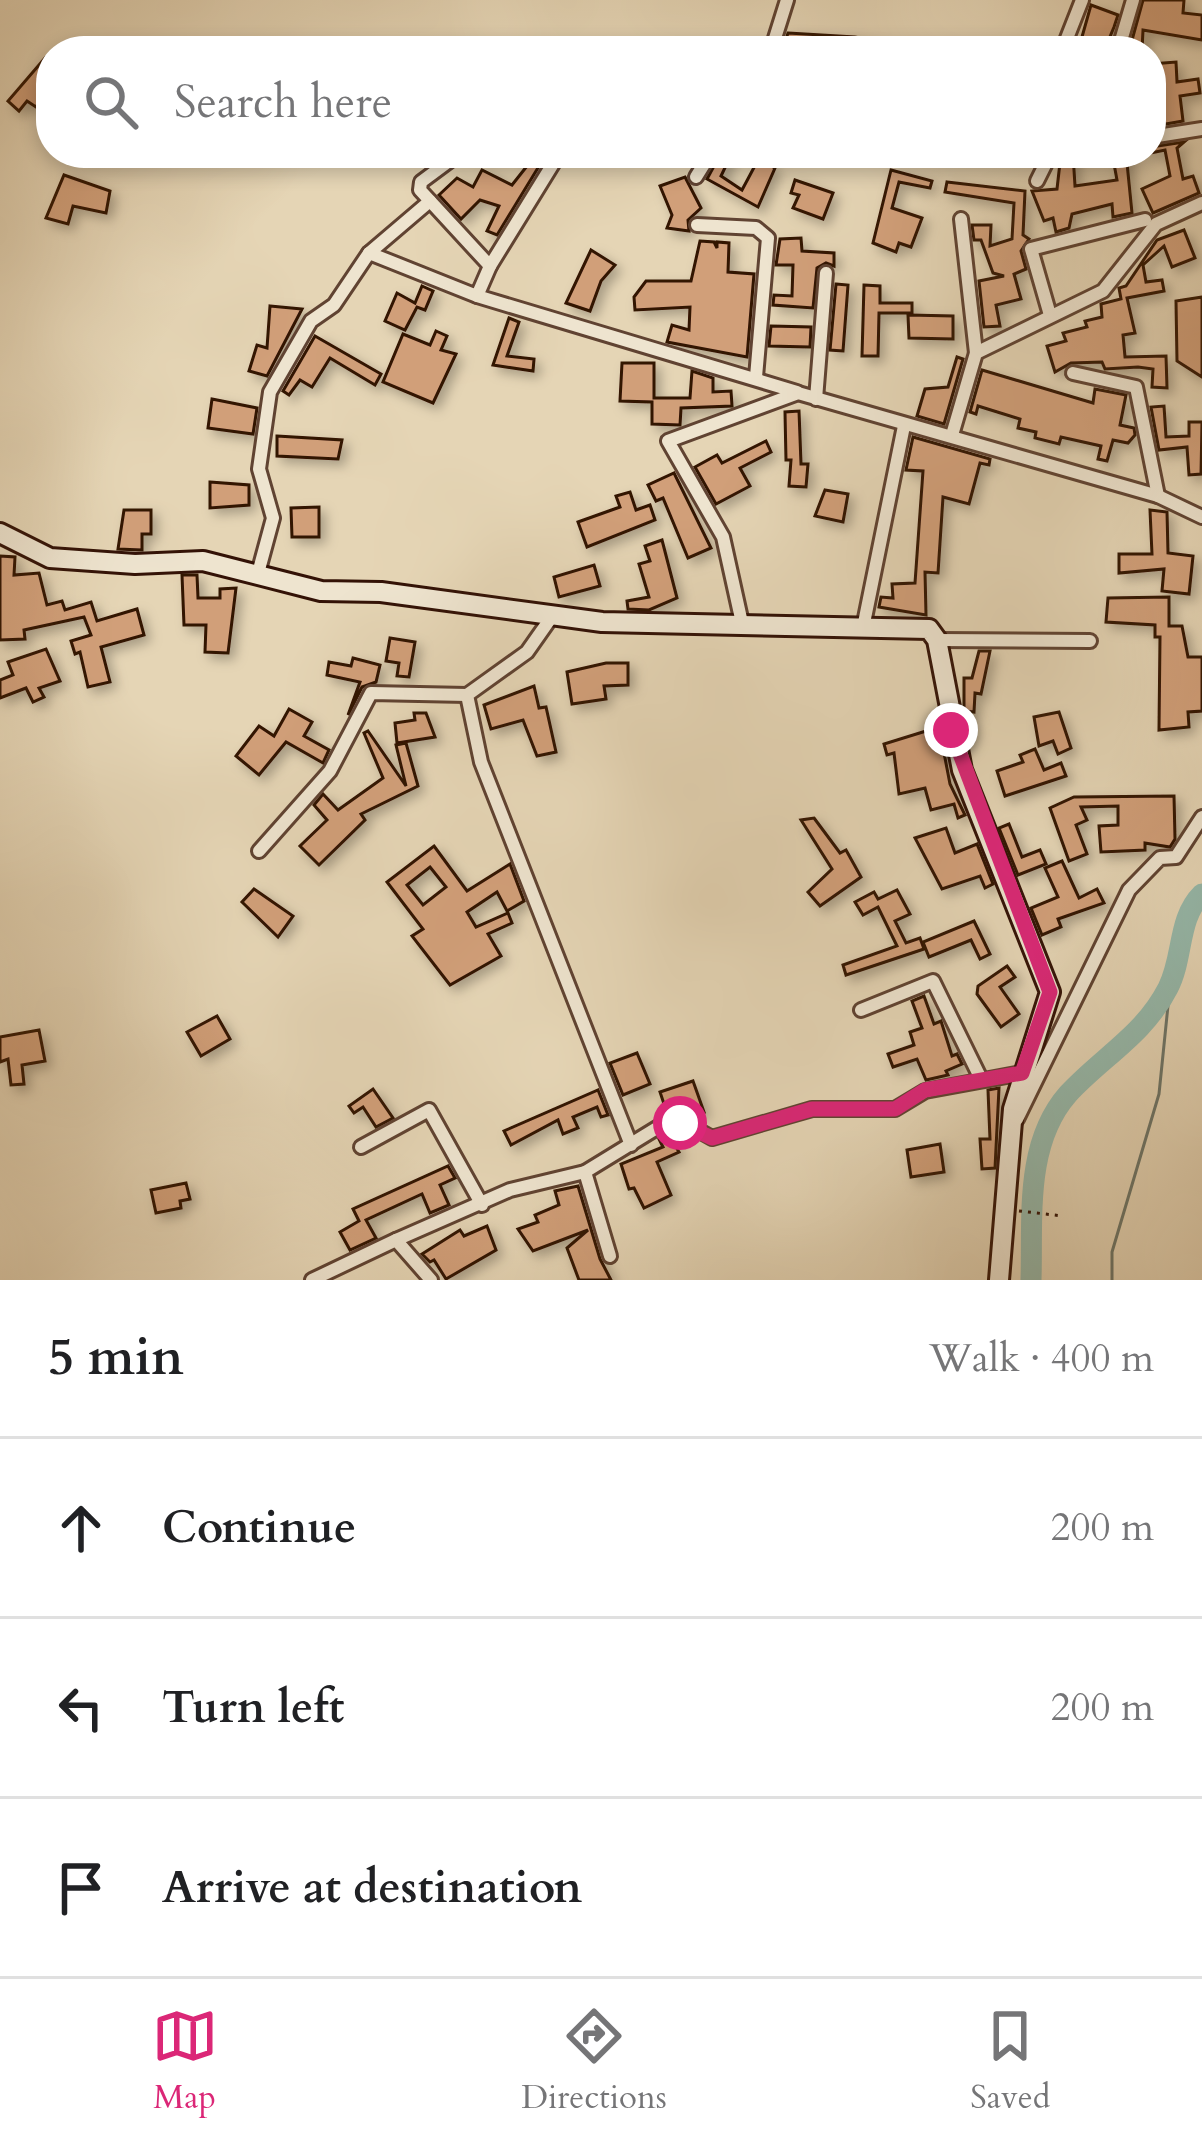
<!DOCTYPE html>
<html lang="en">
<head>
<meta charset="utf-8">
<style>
  body { margin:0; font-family:Cardo,serif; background:#f6f6f6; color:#202124 }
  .stop { position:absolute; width:36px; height:36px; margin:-27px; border:9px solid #db2777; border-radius:50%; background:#fff }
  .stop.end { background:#db2777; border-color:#fff; box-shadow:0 3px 12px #0008 }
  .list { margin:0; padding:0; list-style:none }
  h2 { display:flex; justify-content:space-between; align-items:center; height:156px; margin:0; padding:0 48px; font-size:51px }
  h2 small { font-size:39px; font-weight:400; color:#757577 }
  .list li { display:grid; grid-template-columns:78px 1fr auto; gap:36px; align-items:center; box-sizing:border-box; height:180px; padding:0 48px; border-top:3px solid #e0e0e0 }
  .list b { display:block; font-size:45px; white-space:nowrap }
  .list em { font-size:39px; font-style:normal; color:#757577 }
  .icon { flex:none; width:66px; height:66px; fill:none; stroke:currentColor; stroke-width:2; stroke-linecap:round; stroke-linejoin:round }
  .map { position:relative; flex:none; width:1202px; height:1280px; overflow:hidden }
  .search { position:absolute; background:#fff; box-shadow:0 6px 18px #0003; left:36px; right:36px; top:36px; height:132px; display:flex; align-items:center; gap:30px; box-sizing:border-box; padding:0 42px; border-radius:48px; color:#757577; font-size:45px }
  .sheet { height:696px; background:#fff }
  nav { display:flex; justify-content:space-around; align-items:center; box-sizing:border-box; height:168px; border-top:3px solid #e0e0e0; background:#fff; font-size:33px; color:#757577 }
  nav a { display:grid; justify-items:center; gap:6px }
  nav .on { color:#db2777 }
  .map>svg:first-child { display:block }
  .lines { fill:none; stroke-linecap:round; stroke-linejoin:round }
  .stream { stroke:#6e7669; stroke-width:3 }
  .river { stroke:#96b9ab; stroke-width:21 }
  .building { fill:#d19f79; stroke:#331206; stroke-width:3; fill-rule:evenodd; filter:url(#shadow) }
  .street-casing { stroke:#604332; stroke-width:18 }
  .secondary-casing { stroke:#331206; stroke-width:24 }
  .path { stroke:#331206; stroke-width:3; stroke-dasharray:3 6; stroke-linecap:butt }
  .street { stroke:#eee4cf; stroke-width:12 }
  .secondary { stroke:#eee4cf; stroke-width:18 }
  .route { stroke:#db2777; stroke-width:15 }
</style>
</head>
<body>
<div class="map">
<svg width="1202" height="1280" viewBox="0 0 1202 1280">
  <defs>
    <filter id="shadow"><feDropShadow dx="5.5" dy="5.5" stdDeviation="6" flood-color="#0004"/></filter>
  </defs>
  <rect width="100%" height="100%" fill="#e5d5b5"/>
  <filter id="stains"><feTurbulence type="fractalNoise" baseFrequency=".00167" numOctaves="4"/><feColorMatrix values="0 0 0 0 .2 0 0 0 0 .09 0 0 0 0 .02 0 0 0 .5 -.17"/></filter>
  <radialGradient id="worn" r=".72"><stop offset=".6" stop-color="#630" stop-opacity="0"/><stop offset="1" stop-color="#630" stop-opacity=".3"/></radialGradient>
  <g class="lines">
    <path class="stream" d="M1112 1280V1252L1159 1094 1170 986"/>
    <path class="river" d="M1031 1280C1033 1219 1024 1144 1068 1094 1102 1057 1144 1035 1168 988 1184 957 1177 919 1202 894"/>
  </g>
  <g class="building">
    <path d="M1143 0H1184L1183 13 1202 15V40L1143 30 1142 51H1129Z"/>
    <path d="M1091 5 1118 15 1114 27 1104 51H1078Z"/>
    <path d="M788 33 855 37 899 46 898 51H833L812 45V51H782Z"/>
    <path d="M45 58 51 67 40 79 49 86 36 107 27 101 19 111 8 101Z"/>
    <path d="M1176 62 1177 82 1198 79 1200 93 1180 96 1183 121 1160 125 1151 122V64Z"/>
    <path d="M1184 142 1177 148 1183 179 1193 176 1199 193 1153 213 1142 189 1170 176 1165 150 1151 153V147Z"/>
    <path d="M520 153H547L497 235 487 231 499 206 480 200 461 219 439 195 457 178 473 187 482 170 512 185 531 161Z"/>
    <path d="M721 153H732L721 176 742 190 758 160 775 168 758 207 707 179Z"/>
    <path d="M1112 153H1126L1132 213 1113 217 1112 204 1072 214 1069 228 1056 232 1053 218 1044 221 1032 191 1057 189 1061 154H1073L1075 186 1117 180Z"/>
    <path d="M891 170 932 181 930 188 899 182 892 208 922 218 911 247 899 243 896 252 873 243Z"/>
    <path d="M64 175 110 191 106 213 73 206 68 224 46 218Z"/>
    <path d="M685 177 701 208 688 220 689 231 667 228 672 215 660 186Z"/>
    <path d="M795 180 833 193 823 219 793 208 799 195 791 193Z"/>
    <path d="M947 182 1025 191 1023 235 1029 239 1021 251 1026 269 1014 274 1021 299 996 305 1000 326 984 327 979 281 1004 276 993 273 981 240H974L972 225H991L990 246 1012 239 1014 203 945 192Z"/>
    <path d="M1184 230 1195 258 1172 267 1164 246 1143 265 1146 282 1162 280 1164 291 1127 298 1135 333 1123 335 1125 357 1166 356 1167 388 1152 387 1153 369 1138 367 1105 369 1102 362 1071 363 1055 372 1047 346 1066 341 1063 333 1087 327 1085 321 1102 317 1101 304 1121 299 1119 288 1126 286 1157 240Z"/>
    <path d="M801 238 802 251 834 253V266L826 263 817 268 813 308 773 305 774 295 792 296 793 265H776L780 239Z"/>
    <path d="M700 241 714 242 717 248V242L729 243 728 272 754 274 747 357 667 342 672 325 689 330 690 307 635 310 634 297 646 281H691Z"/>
    <path d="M591 250 615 265 601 281 590 311 566 303Z"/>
    <path d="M836 284 848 285 843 351 830 350Z"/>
    <path d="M864 285 880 286V303H912V313H879L878 356H862Z"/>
    <path d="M422 286 433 291 425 310 417 307 405 330 385 321 397 293 415 303Z"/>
    <path d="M1202 297V377L1177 361 1176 301Z"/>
    <path d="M270 306 302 309 267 376 249 371 257 345 267 348Z"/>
    <path d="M908 315 953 316V339L909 338Z"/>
    <path d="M509 318 519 322 507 356 534 359 533 371 493 365Z"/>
    <path d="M771 326 811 327 810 347 769 346Z"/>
    <path d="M436 331 447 336 441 350 456 354 433 403 383 382 403 334 430 345Z"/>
    <path d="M315 336 381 374 375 385 330 358 312 387 300 380 289 395 283 391Z"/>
    <path d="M957 357 963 359 944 424 917 416 925 389 948 387Z"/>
    <path d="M622 363H654V398H690L692 371 713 378V392L731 391 732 406 681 408 680 425 652 424V402L620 401Z"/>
    <path d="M982 370 1093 403 1095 389 1126 395 1120 425 1134 428 1135 435 1128 443 1113 440 1107 461 1098 459 1101 446 1061 437 1059 444 1035 438 1036 432 1018 428 1020 419 978 406 976 414 970 412Z"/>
    <path d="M212 399 257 408 253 434 208 428Z"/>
    <path d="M1164 406 1166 437 1189 436V422H1202L1201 474 1189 475 1187 447 1159 450 1151 407Z"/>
    <path d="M799 411 801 464H808L806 487 789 486 791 460H786L785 412Z"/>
    <path d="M277 436 342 440 338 459 277 456Z"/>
    <path d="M913 437 990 459 989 465 980 463 969 504 943 497 938 573 925 572 926 615 879 607 881 597 893 598 892 584 915 583 923 471 906 470Z"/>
    <path d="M766 441 771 452 740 468 750 486 716 504 695 467 717 455 722 463Z"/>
    <path d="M674 473 711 548 688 558 663 498 656 501 648 485Z"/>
    <path d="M210 482 249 485V505L210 508Z"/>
    <path d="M825 490 848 494 843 522 815 516Z"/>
    <path d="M630 492 636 510 650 505 655 520 587 547 578 522 620 507 616 496Z"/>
    <path d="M319 507V537H292L291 508Z"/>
    <path d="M124 510H151V534H142V550L118 549Z"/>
    <path d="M1150 510 1167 512 1168 553 1193 556 1189 594 1162 591 1164 569 1119 573V554H1152Z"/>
    <path d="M662 540 677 598 649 610 628 609 627 601 649 597 639 564 650 561 645 546Z"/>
    <path d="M0 556 15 557 14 575 39 573 47 605 62 601 65 610 91 602 97 621 137 609 144 635 101 647 110 682 88 687 80 652 75 654 71 641 91 635 84 617 24 630 25 639 0 640Z"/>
    <path d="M594 565 600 586 559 597 554 577Z"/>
    <path d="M182 575H197L198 598H220V589L236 588 228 653 205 652 206 625H184Z"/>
    <path d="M1169 597V626H1182L1188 657H1202V711L1188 712 1189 727 1159 730 1160 637H1155V625L1106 622 1108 598Z"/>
    <path d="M390 638 415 642 409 677 397 676 399 663 386 661Z"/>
    <path d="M46 649 60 681 39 688 44 697 33 702 26 688 0 698V680L13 675 8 662Z"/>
    <path d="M979 651H990L981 694 975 693 974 712 964 711V678H972Z"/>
    <path d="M353 658 380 665 376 682 362 687 348 715 360 682 327 675 329 662 351 666Z"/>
    <path d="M606 663H628V685L604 686 606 699 572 704 567 672Z"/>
    <path d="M534 686 539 708 546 707 556 752 537 756 523 720 491 729 484 705Z"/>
    <path d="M289 709 312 722 304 736 329 750 323 763 286 742 259 775 236 756 259 726 274 736Z"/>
    <path d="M1059 712 1071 748 1058 754 1053 741 1039 746 1034 717Z"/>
    <path d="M414 713H426L435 737 397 743 395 723 415 720Z"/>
    <path d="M939 727 950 784 965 815 958 818 954 804 931 810 925 788 899 794 894 753 887 755 884 744Z"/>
    <path d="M368 731 406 786 396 745 406 743 418 786 361 814 365 820 319 865 300 846 327 820 314 805 323 794 338 810 383 778 364 733Z"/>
    <path d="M1035 749 1044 770 1061 763 1066 776 1005 796 997 771 1023 762 1020 755Z"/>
    <path d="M1174 796 1175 839 1170 847 1145 843V850L1101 852 1099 826 1118 825V806L1081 807 1087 820 1076 825 1087 854 1069 861 1050 808 1074 797Z"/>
    <path d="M814 818 840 853 846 850 861 877 820 906 808 892 832 869 801 820Z"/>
    <path d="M1009 824 1022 857 1040 850 1046 864 1018 875 999 828Z"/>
    <path d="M946 828 955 853 977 844 993 884 985 888 980 876 942 889 915 838Z"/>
    <path d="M434 846 467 891 510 864 524 901 507 911 497 892 467 912 476 927 508 913 512 923 488 934 501 956 450 985 412 936 423 929 387 882ZM430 867 446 887 423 905 407 885Z"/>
    <path d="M1062 861 1079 898 1097 889 1104 903 1058 919 1061 927 1042 935 1031 908 1058 897 1045 868Z"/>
    <path d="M254 889 293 916 278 937 242 902Z"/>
    <path d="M897 890 910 914 895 921 906 943 920 938 924 949 846 975 843 965 897 946 878 907 863 915 855 902 874 892 878 899Z"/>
    <path d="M974 921 990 954 980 959 971 940 929 957 923 942Z"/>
    <path d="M1007 966 1015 977 1000 987 1019 1014 1001 1027 977 994 978 986Z"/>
    <path d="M924 996 934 1024 941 1021 952 1056 957 1054 962 1064 946 1071 948 1075 926 1080 917 1059 893 1067 888 1054 914 1045 910 1032 922 1028 912 1001Z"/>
    <path d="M217 1016 230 1039 201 1056 187 1032Z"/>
    <path d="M39 1030 45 1061 22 1065 24 1084 11 1085 8 1059 0 1062V1037Z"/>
    <path d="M637 1053 650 1084 623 1095 610 1063Z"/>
    <path d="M693 1081 704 1112 667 1113 660 1092Z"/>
    <path d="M999 1088 995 1168 982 1169 980 1139H990L988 1090Z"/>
    <path d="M373 1089 393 1118 376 1127 363 1107 354 1113 349 1106Z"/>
    <path d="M598 1090 608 1115 601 1117 597 1107 573 1117 578 1128 563 1134 558 1120 511 1145 504 1131Z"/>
    <path d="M668 1134 679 1152 657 1162 671 1195 644 1208 634 1188 629 1189 621 1164 663 1147 659 1139Z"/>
    <path d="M940 1144 944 1172 911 1177 907 1150Z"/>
    <path d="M448 1166 455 1178 440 1185 449 1205 430 1213 422 1194 366 1220 376 1238 350 1250 340 1232 359 1221 353 1209Z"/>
    <path d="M186 1183 190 1199 180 1201 181 1208 156 1213 151 1190Z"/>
    <path d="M578 1186 600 1259 611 1280H579L567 1248 588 1230 533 1251 518 1229 538 1222 535 1215 559 1205 555 1191Z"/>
    <path d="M487 1226 496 1250 446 1279 434 1260 430 1262 422 1254 460 1230 464 1236Z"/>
  </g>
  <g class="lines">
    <g class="street-casing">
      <g id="street">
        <path d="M771 51 787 0"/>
        <path d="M1062 51 1082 0"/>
        <path d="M1118 51 1133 0"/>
        <path d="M1151 137 1202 129"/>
        <path d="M696 177 711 153"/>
        <path d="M1037 181 1051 153"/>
        <path d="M961 219 976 353"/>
        <path d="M697 225 756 228 768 238 756 377"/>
        <path d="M369 253 477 296 490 266 420 190 421 182 460 153"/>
        <path d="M490 266 559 154"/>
        <path d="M477 296 797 392"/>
        <path d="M1050 315 1031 249 1145 220"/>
        <path d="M1073 373 1136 387 1158 496"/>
        <path d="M816 399 826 273"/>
        <path d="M952 435 976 353 1103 291 1156 224 1202 203"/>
        <path d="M257 577 273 518 259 469 270 392 311 321 334 305 369 253 430 201"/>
        <path d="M553 615 527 652 467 695 481 762 631 1145"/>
        <path d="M742 623 723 537 668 441 798 393 1158 496 1202 517"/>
        <path d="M863 628 904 426"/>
        <path d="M937 640 1090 641"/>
        <path d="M259 851 330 771 371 693 467 695"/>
        <path d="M861 1010 933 981 980 1077"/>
        <path d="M1017 1119 1129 890 1160 858 1176 857 1202 817"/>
        <path d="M361 1147 429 1110 482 1205"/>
        <path d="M585 1172 610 1256"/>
        <path d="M396 1240 510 1190 585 1172 665 1123 689 1125 712 1138 812 1109H895L925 1091 1022 1073"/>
        <path d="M312 1280 396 1240 431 1280"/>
      </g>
    </g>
    <g class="secondary-casing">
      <path id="secondary" d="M0 533 50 558 135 564 203 561 321 591 381 592 602 622 929 629 937 640 962 770 1050 992 1013 1109 999 1280"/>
    </g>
    <path class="path" d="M1019 1211 1063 1216"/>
    <use href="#street" class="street"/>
    <use href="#secondary" class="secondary"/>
  </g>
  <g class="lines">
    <path class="route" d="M680 1123 712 1138 812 1109H895L925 1090 1022 1073 1050 992 951 730"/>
  </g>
  <rect width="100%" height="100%" filter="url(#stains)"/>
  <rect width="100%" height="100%" fill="url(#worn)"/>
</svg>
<div class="stop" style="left:680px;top:1123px"></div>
<div class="stop end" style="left:951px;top:730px"></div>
<div class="search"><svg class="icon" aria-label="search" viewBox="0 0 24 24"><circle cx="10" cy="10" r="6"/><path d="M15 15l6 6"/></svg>Search here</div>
</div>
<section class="sheet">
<h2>5 min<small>Walk · 400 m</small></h2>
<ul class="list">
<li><svg class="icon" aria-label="ahead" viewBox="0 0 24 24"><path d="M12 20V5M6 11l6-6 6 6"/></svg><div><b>Continue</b></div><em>200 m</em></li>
<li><svg class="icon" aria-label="left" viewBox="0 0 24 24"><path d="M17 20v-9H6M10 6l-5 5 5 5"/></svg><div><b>Turn left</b></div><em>200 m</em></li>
<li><svg class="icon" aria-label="arrive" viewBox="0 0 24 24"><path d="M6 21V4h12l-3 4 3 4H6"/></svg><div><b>Arrive at destination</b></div></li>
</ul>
</section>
<nav>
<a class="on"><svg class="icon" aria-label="map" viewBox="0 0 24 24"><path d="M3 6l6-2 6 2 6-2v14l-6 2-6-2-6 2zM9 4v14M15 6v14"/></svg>Map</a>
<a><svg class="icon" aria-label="directions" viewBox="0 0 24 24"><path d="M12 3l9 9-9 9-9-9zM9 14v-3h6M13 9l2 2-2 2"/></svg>Directions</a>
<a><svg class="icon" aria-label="saved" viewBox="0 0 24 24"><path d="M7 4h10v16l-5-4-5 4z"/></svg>Saved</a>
</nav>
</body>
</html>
